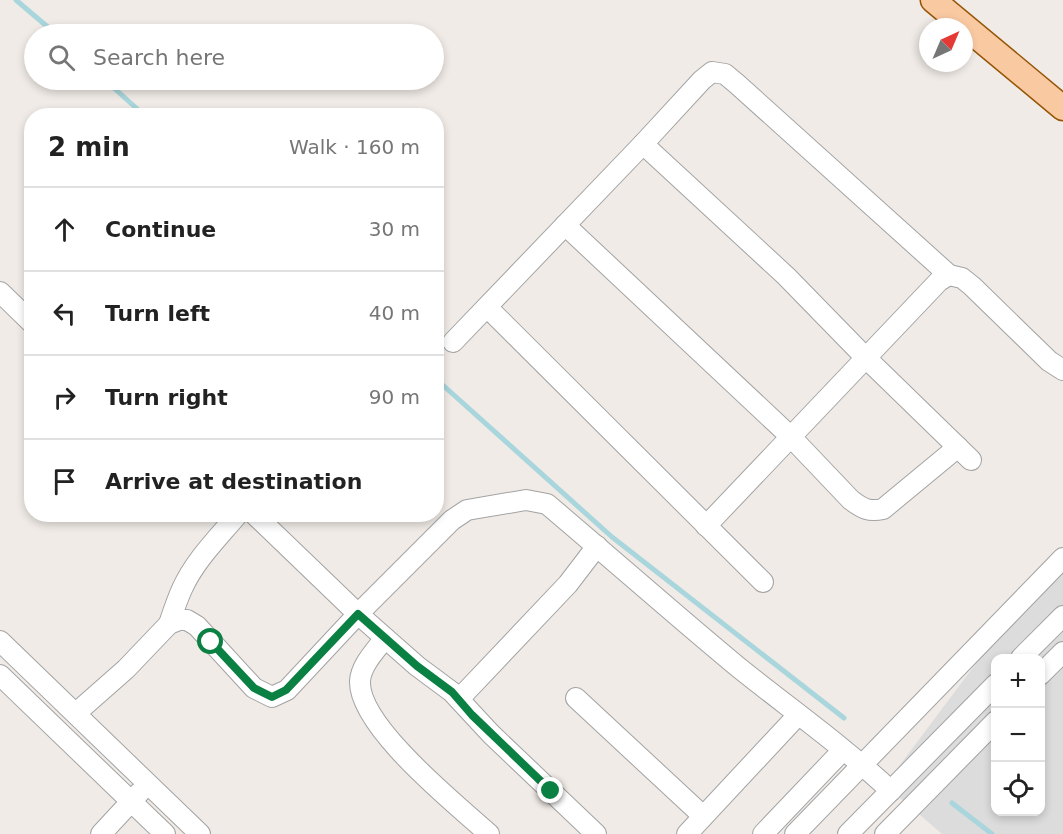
<!DOCTYPE html>
<html lang="en">
<head>
<meta charset="utf-8">
<style>
  body { margin:0; font-family:"DejaVu Sans",sans-serif; background:#f6f6f6; color:#222 }
  .controls { position:absolute; right:18px; bottom:18px; display:grid; overflow:hidden; border-radius:12px; box-shadow:0 3px 9px #0003 }
  .controls button { width:54px; height:54px; display:grid; place-items:center; padding:0; border:0; border-bottom:2px solid #e0e0e0; background:#fff; color:#222; font:30px sans-serif }
  .compass { position:absolute; left:919px; top:18px; width:54px; height:54px; border-radius:50%; background:#fff; box-shadow:0 3px 9px #0003; rotate:44deg }
  .stop { position:absolute; width:18px; height:18px; margin:-14px; border:4px solid #0b8043; border-radius:50%; background:#fff }
  .stop.end { background:#0b8043; border-color:#fff; box-shadow:0 2px 6px #0008 }
  .list { margin:0; padding:0; list-style:none }
  h2 { display:flex; justify-content:space-between; align-items:center; height:78px; margin:0; padding:0 24px; font-size:26px }
  h2 small { font-size:20px; font-weight:400; color:#767676 }
  .list li { display:grid; grid-template-columns:39px 1fr auto; gap:18px; align-items:center; box-sizing:border-box; height:84px; padding:0 24px; border-top:2px solid #e0e0e0 }
  .list b { display:block; font-size:22px; white-space:nowrap }
  .list em { font-size:20px; font-style:normal; color:#767676 }
  .icon { flex:none; width:33px; height:33px; fill:none; stroke:currentColor; stroke-width:2; stroke-linecap:round; stroke-linejoin:round }
  .map { position:relative; flex:none; width:1063px; height:834px; overflow:hidden }
  .search { position:absolute; background:#fff; box-shadow:0 3px 9px #0003; left:24px; top:24px; width:420px; height:66px; display:flex; align-items:center; gap:15px; box-sizing:border-box; padding:0 21px; border-radius:33px; color:#767676; font-size:22px }
  .panel { position:absolute; background:#fff; box-shadow:0 3px 9px #0003; left:24px; top:108px; width:420px; height:414px; border-radius:24px }
  .map>svg:first-child { display:block }
  .residential { fill:#dddcdd; fill-rule:evenodd }
  .lines { fill:none; stroke-linecap:round; stroke-linejoin:round }
  .stream { stroke:#a8d6dc; stroke-width:5 }
  .minor-casing { stroke:#a3a3a3; stroke-width:22 }
  .major-casing { stroke:#955505; stroke-width:27 }
  .minor { stroke:#fff; stroke-width:20 }
  .major { stroke:#f9c9a2; stroke-width:24 }
  .route { stroke:#0b8043; stroke-width:8 }
</style>
</head>
<body>
<div class="map">
<svg width="1063" height="834" viewBox="0 0 1063 834">
  <rect width="100%" height="100%" fill="#f0ebe6"/>
  <path class="residential" d="M1063 547V834H942L885 785ZM996 658H1040V812H996Z"/>
  <g class="lines">
    <g class="stream">
      <path d="M16 0 56 34"/>
      <path d="M105 80 145 116"/>
      <path d="M436 379 612 537 844 718"/>
      <path d="M952 803 992 834"/>
    </g>
    <g class="minor-casing">
      <g id="minor">
        <path d="M643 144 786 276 866 358 971 460"/>
        <path d="M565 225 791 437 851 500C863 509 869 512 883 509L958 447"/>
        <path d="M0 292 32 323"/>
        <path d="M487 307 763 582"/>
        <path d="M453 342 643 144 702 80 712 72 725 74 737 84 949 275"/>
        <path d="M254 514 358 614 417 666 452 692 491 734 596 834"/>
        <path d="M706 526 939 281 949 275 962 278 972 286 1049 361 1063 370"/>
        <path d="M169 624C173 612 177 600 182 589 195 560 218 538 238 514"/>
        <path d="M385 638C376 650 361 665 360 681 358 726 456 804 489 834"/>
        <path d="M0 641 200 834"/>
        <path d="M1021 658 1063 616"/>
        <path d="M0 675 165 834"/>
        <path d="M1040 675 1063 652"/>
        <path d="M576 698 703 816"/>
        <path d="M459 699 568 584 597 546"/>
        <path d="M76 713 126 669 169 624 179 620H187L197 626 254 688 272 697 287 690 358 614 452 520 467 510 526 500 547 504C611 558 674 614 738 667 789 708 843 746 891 791"/>
        <path d="M101 834 140 792"/>
        <path d="M687 834 798 715"/>
        <path d="M763 834 843 750"/>
        <path d="M795 834 1063 558"/>
        <path d="M848 834 996 684"/>
        <path d="M885 834 996 721"/>
      </g>
    </g>
    <g class="major-casing">
      <path id="major" d="M933 0 1063 108"/>
    </g>
    <use href="#minor" class="minor"/>
    <use href="#major" class="major"/>
  </g>
  <g class="lines">
    <path class="route" d="M211 642 254 688 272 697 286 690 358 614 417 666 452 692 472 715 551 791"/>
  </g>
</svg>
<div class="controls">
<button>+</button>
<button>−</button>
<button><svg class="icon" aria-label="locate" viewBox="0 0 24 24"><circle cx="12" cy="12" r="6"/><path d="M12 2v4M12 18v4M2 12h4M18 12h4"/></svg></button>
</div>
<svg class="compass" viewBox="-18 -18 36 36"><path d="M0-13l5 13h-10z" fill="#e53935"/><path d="M0 13l5-13h-10z" fill="#767676"/></svg>
<div class="stop" style="left:211px;top:642px"></div>
<div class="stop end" style="left:551px;top:791px"></div>
<div class="search"><svg class="icon" aria-label="search" viewBox="0 0 24 24"><circle cx="10" cy="10" r="6"/><path d="M15 15l6 6"/></svg>Search here</div>
<section class="panel">
<h2>2 min<small>Walk · 160 m</small></h2>
<ul class="list">
<li><svg class="icon" aria-label="ahead" viewBox="0 0 24 24"><path d="M12 20V5M6 11l6-6 6 6"/></svg><div><b>Continue</b></div><em>30 m</em></li>
<li><svg class="icon" aria-label="left" viewBox="0 0 24 24"><path d="M17 20v-9H6M10 6l-5 5 5 5"/></svg><div><b>Turn left</b></div><em>40 m</em></li>
<li><svg class="icon" aria-label="right" viewBox="0 0 24 24"><path d="M7 20v-9h11M14 6l5 5-5 5"/></svg><div><b>Turn right</b></div><em>90 m</em></li>
<li><svg class="icon" aria-label="arrive" viewBox="0 0 24 24"><path d="M6 21V4h12l-3 4 3 4H6"/></svg><div><b>Arrive at destination</b></div></li>
</ul>
</section>
</div>
</body>
</html>
